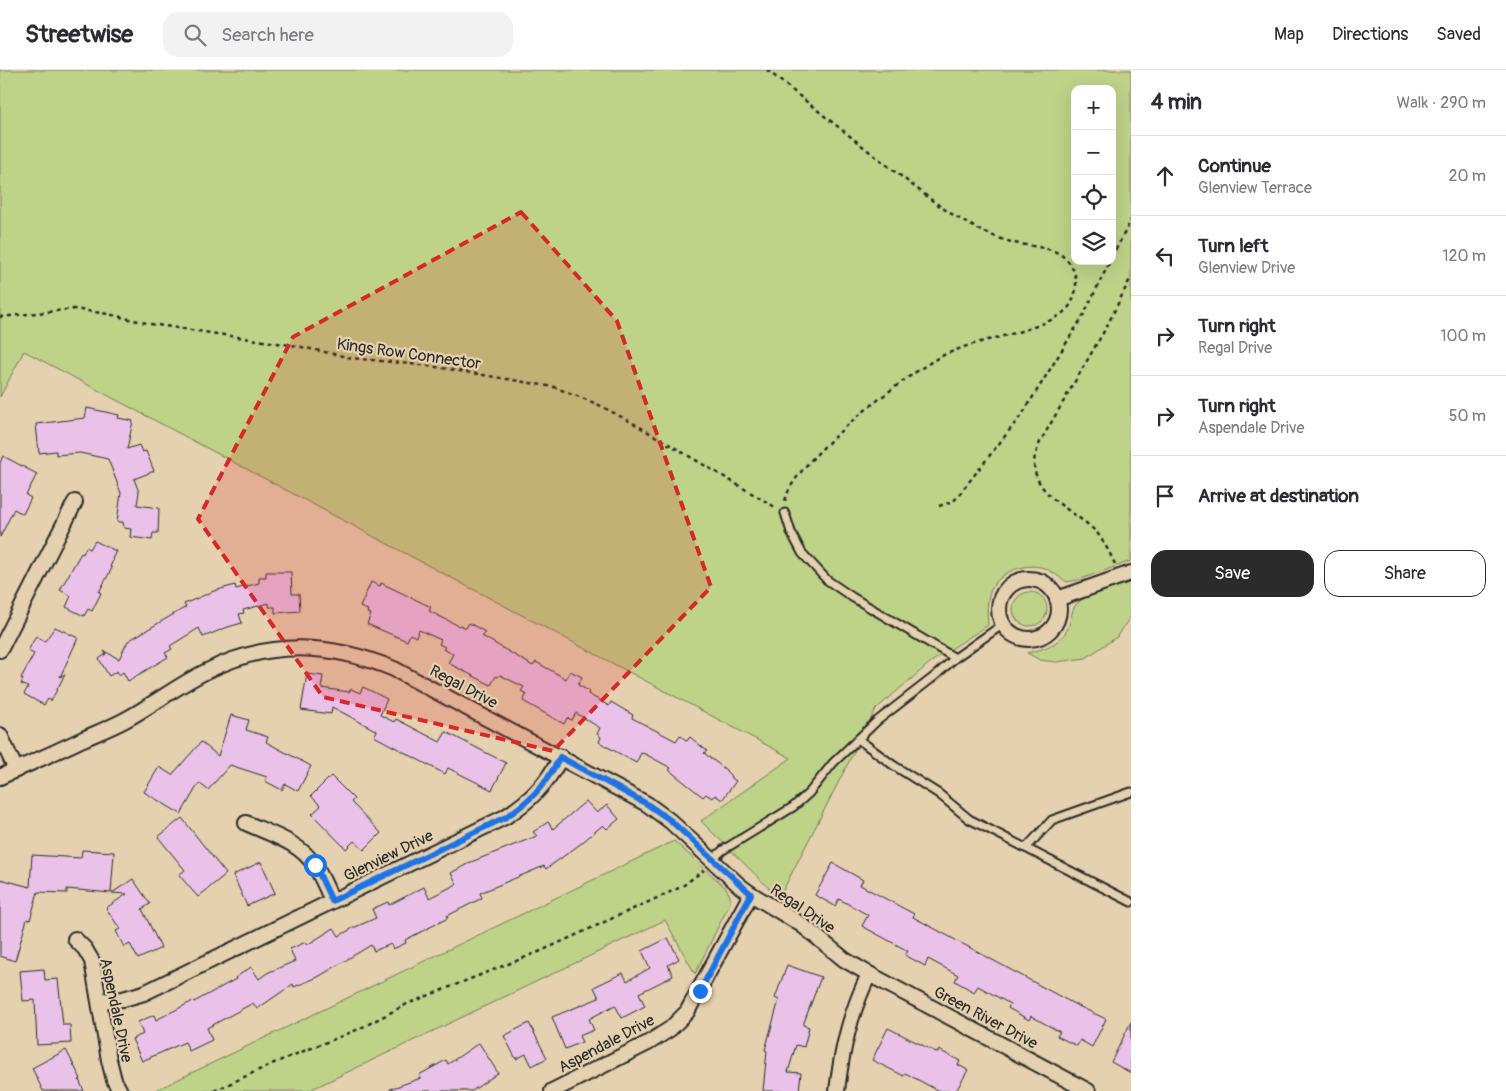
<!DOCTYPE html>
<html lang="en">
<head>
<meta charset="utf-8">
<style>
  body { margin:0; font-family:Pangolin,sans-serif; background:#f2f2f3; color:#2b2b33 }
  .controls { position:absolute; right:15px; top:15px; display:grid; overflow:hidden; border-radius:10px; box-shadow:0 5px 20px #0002 }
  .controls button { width:45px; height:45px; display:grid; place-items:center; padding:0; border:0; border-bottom:1px solid #e1e1e2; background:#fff; color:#2b2b33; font:25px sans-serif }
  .stop { position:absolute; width:15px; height:15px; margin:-11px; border:4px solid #1a73e8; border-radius:50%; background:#fff }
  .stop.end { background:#1a73e8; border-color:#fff; box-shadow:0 1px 5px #0008 }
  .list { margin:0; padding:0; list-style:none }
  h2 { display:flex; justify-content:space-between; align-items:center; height:65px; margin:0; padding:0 20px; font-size:21px }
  h2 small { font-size:16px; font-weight:400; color:#7c7c81 }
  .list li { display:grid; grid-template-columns:32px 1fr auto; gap:15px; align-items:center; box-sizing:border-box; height:80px; padding:0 20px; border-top:1px solid #e1e1e2 }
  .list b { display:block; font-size:19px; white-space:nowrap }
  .list p { margin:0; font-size:16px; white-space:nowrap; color:#7c7c81 }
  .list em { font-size:16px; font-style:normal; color:#7c7c81 }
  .actions { display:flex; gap:10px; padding:15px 20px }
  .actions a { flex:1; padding:11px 0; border:1px solid #2b2b2b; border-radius:15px; text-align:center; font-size:18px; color:#2b2b2b }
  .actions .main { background:#2b2b2b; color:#fff }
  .icon { flex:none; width:28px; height:28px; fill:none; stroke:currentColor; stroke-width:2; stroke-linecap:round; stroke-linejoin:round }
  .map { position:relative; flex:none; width:1131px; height:1021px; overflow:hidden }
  header { display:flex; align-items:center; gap:30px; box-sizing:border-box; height:70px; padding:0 25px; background:#fff; border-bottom:1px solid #e1e1e2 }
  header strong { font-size:24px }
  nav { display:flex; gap:28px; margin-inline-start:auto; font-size:18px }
  .search { width:350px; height:45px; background:#f2f2f3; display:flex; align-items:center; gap:12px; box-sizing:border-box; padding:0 18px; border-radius:15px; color:#7c7c81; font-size:19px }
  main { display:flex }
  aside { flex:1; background:#fff }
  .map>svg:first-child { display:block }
  .green { fill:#bed288; stroke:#747e5a; fill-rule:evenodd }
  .building { fill:#eac1e8; stroke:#2b2b2b }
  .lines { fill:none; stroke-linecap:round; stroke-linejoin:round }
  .service-casing { stroke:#2b2b2b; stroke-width:11 }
  .minor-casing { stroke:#2b2b2b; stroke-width:18 }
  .path { stroke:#2b2b2b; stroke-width:2.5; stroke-dasharray:4 4; stroke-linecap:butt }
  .service { stroke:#e5d0af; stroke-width:7 }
  .minor { stroke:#e5d0af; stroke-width:14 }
  .route { stroke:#1a73e8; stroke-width:6 }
  .marked { fill:#d62828; fill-opacity:0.2; stroke:#d62828; stroke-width:4; stroke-dasharray:10 6; stroke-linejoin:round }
  .labels { text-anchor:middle; stroke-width:4.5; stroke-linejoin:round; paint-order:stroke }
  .street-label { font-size:16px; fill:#2b2b2b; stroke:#e5d0af }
</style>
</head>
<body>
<header>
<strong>Streetwise</strong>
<div class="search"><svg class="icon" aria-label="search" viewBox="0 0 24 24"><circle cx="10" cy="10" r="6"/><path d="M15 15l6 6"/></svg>Search here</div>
<nav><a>Map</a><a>Directions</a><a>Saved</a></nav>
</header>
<main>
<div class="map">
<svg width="1131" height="1021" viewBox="0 0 1131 1021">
  <rect width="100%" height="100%" fill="#e5d0af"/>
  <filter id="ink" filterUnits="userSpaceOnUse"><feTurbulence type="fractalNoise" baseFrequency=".02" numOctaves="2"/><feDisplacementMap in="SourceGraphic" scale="10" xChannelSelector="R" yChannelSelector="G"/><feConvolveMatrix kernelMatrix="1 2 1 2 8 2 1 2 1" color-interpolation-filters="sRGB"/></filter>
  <g filter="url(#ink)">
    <g class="green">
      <path d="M0 0H1131V491L1078 510 1067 512C1060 508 1052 501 1044 498 1025 492 999 502 991 520 986 531 987 544 988 555L931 592 876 639 779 828 701 751 791 688 24 281 0 327ZM1075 19H1112V191H1075Z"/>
      <path d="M1131 512 1130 547 1118 566 1086 588 1056 592 1040 590 1027 583C1043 579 1060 575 1068 558 1071 551 1071 542 1075 536 1082 525 1118 516 1131 512Z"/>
      <circle cx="1030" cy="539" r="17"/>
      <path d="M674 771 726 818 730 826V833L695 904 665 850 308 1021H154Z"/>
    </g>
    <g class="building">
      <path d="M87 338 119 345 118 348 133 351 127 379 139 375 142 382 146 381 154 401 134 409 139 422 137 435 159 438 158 463H153L152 470 130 467 131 459 124 458 123 452H117L121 423 108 389 80 383 56 385V381L39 383 36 354 85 348Z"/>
      <path d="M3 386 37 404 26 425 31 428 23 444 14 439 0 467V393Z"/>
      <path d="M95 471 116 481 112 489 113 490 110 497 112 498 99 522 101 523 92 541 88 539 84 546 66 537 71 526 60 520 81 483 83 484 86 477 90 479Z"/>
      <path d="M266 502H291L292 524H299L300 541 275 543V537H269V533L243 540 244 543 239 544 242 553 228 557 203 567 199 558 170 576 172 579 165 583 168 587 128 611 123 602 119 605 117 601 109 606 99 589 106 584 104 581 119 589 128 571 186 537 184 534 214 521 235 515 236 519 259 513V507H266Z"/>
      <path d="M371 512 380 516 381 513 431 537 429 541 459 556 460 555 466 558 469 553 485 562 482 566 533 596 536 592 566 609 570 601 582 607 578 615 589 621 588 624 609 636 611 632 633 645 632 648 676 671 680 665 687 671 690 667 707 681 704 683 726 700V701L731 706 730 707 736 711 722 730 715 725 712 728 706 724 703 727 669 700 671 698 645 684 641 683 636 693 599 672 601 667 597 664 600 658 576 643 572 650 567 648 564 654 523 631 527 624 521 621 524 617 500 605 498 607 496 606 491 615 448 593 453 584 443 579 445 577 439 574 441 570 419 560 416 567 410 564 407 571 367 554 371 544 367 543 368 540 360 537Z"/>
      <path d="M55 557 78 568 60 607 65 604 51 631 48 629 44 635 24 624 28 617 21 614 23 609 21 608 34 584 28 581 36 566 45 571Z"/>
      <path d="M307 604 323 606 321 618 349 622 351 619 360 623 363 617 387 629 380 645 394 652 396 649 440 672 446 662 506 693 492 720 448 698 445 704 374 666 377 661 332 637 331 644 301 640Z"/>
      <path d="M231 645 249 650 246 660 268 667 266 672 311 696 298 721 285 714 282 720 265 711 267 707 230 695 208 720 199 713 181 744 144 722 159 697 172 705 201 672 218 686Z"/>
      <path d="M331 706 354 729 351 732 381 763 364 780 354 771 346 779 312 744 321 736 311 726Z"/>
      <path d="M586 731 597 743 607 735 619 749 607 759 603 755 579 775 546 799 544 796 480 823 482 828 447 846 448 848 405 870 406 873 393 879 391 874 374 881 371 875 318 907 294 917 293 914 257 939 253 933 207 958 212 970 189 981 185 972 142 991 132 969 143 964 138 952 154 945 156 950 193 931 194 932 236 909 235 908 251 897 259 909 267 903 295 891 290 879 306 872 307 875 334 858 339 866 353 858 376 848 372 839 388 832 389 835 424 817 429 828 457 814 451 803 471 792 537 766 533 762 548 752 553 759Z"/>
      <path d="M182 748 226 804 198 827 179 805 185 800 158 767Z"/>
      <path d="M82 780 114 782 111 823 67 819V823L38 822 30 850 27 849 15 891 0 886V809L30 817 32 785 81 788Z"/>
      <path d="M261 792 275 823 247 836 233 805Z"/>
      <path d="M833 793 863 810 860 815 914 844 913 847 1074 934 1106 949 1092 977 1080 970 1077 976 1057 966 1060 962 1031 946 1029 950 1008 938 1010 934 978 916 974 922 955 911 958 905 928 889 925 896 905 885 908 881 862 856 868 845 839 829 835 836 815 825Z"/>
      <path d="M133 809 150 834 142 839 161 878 138 889 130 874 124 877 116 861 120 859 106 838 127 824 112 823Z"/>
      <path d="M668 868 679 889 668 895 673 906 639 923 645 936 622 948 615 935 589 949 594 960 579 966 582 972 565 979 552 947 599 928 594 917 623 903 627 911 650 898 642 881Z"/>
      <path d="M787 895 821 907 803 955 809 957 804 977 796 975 788 1002 801 1003 799 1021H763L767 981 765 980 779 930 775 928Z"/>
      <path d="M44 899 45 910 58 909 63 955H70L71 973 37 975 35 930 23 931 20 901Z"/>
      <path d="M1131 952V1003L1111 992Z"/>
      <path d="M529 953 547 988 532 996 526 984 516 989 504 966Z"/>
      <path d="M888 958 938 983 939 980 960 991 958 995 968 1000 956 1021H939L905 1003 904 1006 872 990Z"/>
      <path d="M479 973 498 1003 472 1021H390V1019L421 1008 419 1005 446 990 448 994Z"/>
      <path d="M66 980 81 1009 79 1010 84 1021H43L32 998Z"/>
    </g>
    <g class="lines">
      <g class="service-casing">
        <g id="service">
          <path d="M785 443 791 462 802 483 827 510 852 527 955 588"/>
          <path d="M858 669 893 695 939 724 969 749 1131 832"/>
          <path d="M1026 778 1052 750 1131 722"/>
          <path d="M712 790 723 780 793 737 809 723 833 693 877 651 935 606 955 588 1002 555"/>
        </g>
      </g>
      <g class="minor-casing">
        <g id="minor">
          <circle cx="1029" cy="539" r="30"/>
          <path d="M1057 529 1131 503"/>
          <path d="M0 580 75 432"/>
          <path d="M0 665 16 700"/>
          <path d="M0 707C28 694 56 682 83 669 97 663 112 657 125 650 153 635 178 615 207 601 270 569 331 573 394 599L647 734 670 751 740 816 751 824 802 855 845 890 869 904 1088 1021"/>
          <path d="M246 753C270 764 300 772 315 796 322 807 327 819 332 831"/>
          <path d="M75 869 85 879 92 891 109 990 114 1010 120 1021"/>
          <path d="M100 931 123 929 144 923 505 747C531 730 546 715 561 687"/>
          <path d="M552 1021 648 973 670 959 687 942 751 824"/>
          <path d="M837 1021C842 978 850 944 869 904"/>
        </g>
      </g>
      <g class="path">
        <path d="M767 0C822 44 877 88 933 131 956 148 983 164 1011 172 1028 177 1052 175 1066 189 1079 202 1079 224 1068 238 1051 258 989 268 964 277 954 281 942 285 933 291 900 310 787 396 785 433"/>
        <path d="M1112 187 1131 150"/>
        <path d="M0 247 74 239 108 244 151 254 297 276 352 288 430 296 554 317 597 334 633 353 775 437"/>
        <path d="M939 436 954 431 1023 343 1083 246 1110 191"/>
        <path d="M1115 494C1110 484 1105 473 1098 464 1078 441 1033 428 1034 391 1035 385 1038 378 1040 372L1107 256 1131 207"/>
        <path d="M214 1021 274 993 359 959 407 934 541 881 681 817 704 800"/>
      </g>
      <use href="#service" class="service"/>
      <use href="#minor" class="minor"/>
    </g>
  </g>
  <g class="lines" filter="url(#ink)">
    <path class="route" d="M315 795 332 831 506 747C531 730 546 715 560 687L647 734 670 750 751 824 700 921"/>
  </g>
  <path class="marked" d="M521 142 617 251 711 517 553 681 323 627 198 449 293 267Z"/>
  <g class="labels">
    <g class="street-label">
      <text transform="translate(409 283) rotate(8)" y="6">Kings Row Connector</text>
      <text transform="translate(464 616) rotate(28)" y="6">Regal Drive</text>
      <text transform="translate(388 785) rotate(-26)" y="6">Glenview Drive</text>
      <text transform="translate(803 838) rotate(34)" y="6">Regal Drive</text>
      <text transform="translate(117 940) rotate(78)" y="6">Aspendale Drive</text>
      <text transform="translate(986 947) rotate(28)" y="6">Green River Drive</text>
      <text transform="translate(606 973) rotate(-28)" y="6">Aspendale Drive</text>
    </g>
  </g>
</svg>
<div class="controls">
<button>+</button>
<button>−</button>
<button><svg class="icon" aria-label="locate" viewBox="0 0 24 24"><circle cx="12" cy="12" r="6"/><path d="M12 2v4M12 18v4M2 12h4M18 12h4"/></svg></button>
<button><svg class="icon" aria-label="layers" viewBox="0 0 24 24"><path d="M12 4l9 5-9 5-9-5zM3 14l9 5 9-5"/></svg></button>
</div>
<div class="stop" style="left:315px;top:795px"></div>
<div class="stop end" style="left:700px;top:921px"></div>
</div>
<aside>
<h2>4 min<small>Walk · 290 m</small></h2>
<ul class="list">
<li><svg class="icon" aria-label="ahead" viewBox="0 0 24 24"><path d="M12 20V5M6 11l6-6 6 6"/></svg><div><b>Continue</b><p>Glenview Terrace</p></div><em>20 m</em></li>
<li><svg class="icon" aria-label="left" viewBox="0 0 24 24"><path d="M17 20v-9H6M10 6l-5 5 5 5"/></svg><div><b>Turn left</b><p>Glenview Drive</p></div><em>120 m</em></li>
<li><svg class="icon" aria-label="right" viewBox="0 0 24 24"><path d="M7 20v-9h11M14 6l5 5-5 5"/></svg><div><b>Turn right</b><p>Regal Drive</p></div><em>100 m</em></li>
<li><svg class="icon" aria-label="right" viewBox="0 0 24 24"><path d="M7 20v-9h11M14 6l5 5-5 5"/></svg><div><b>Turn right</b><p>Aspendale Drive</p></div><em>50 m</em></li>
<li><svg class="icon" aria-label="arrive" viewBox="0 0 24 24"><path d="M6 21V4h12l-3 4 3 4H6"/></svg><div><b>Arrive at destination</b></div></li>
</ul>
<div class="actions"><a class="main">Save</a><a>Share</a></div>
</aside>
</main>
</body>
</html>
